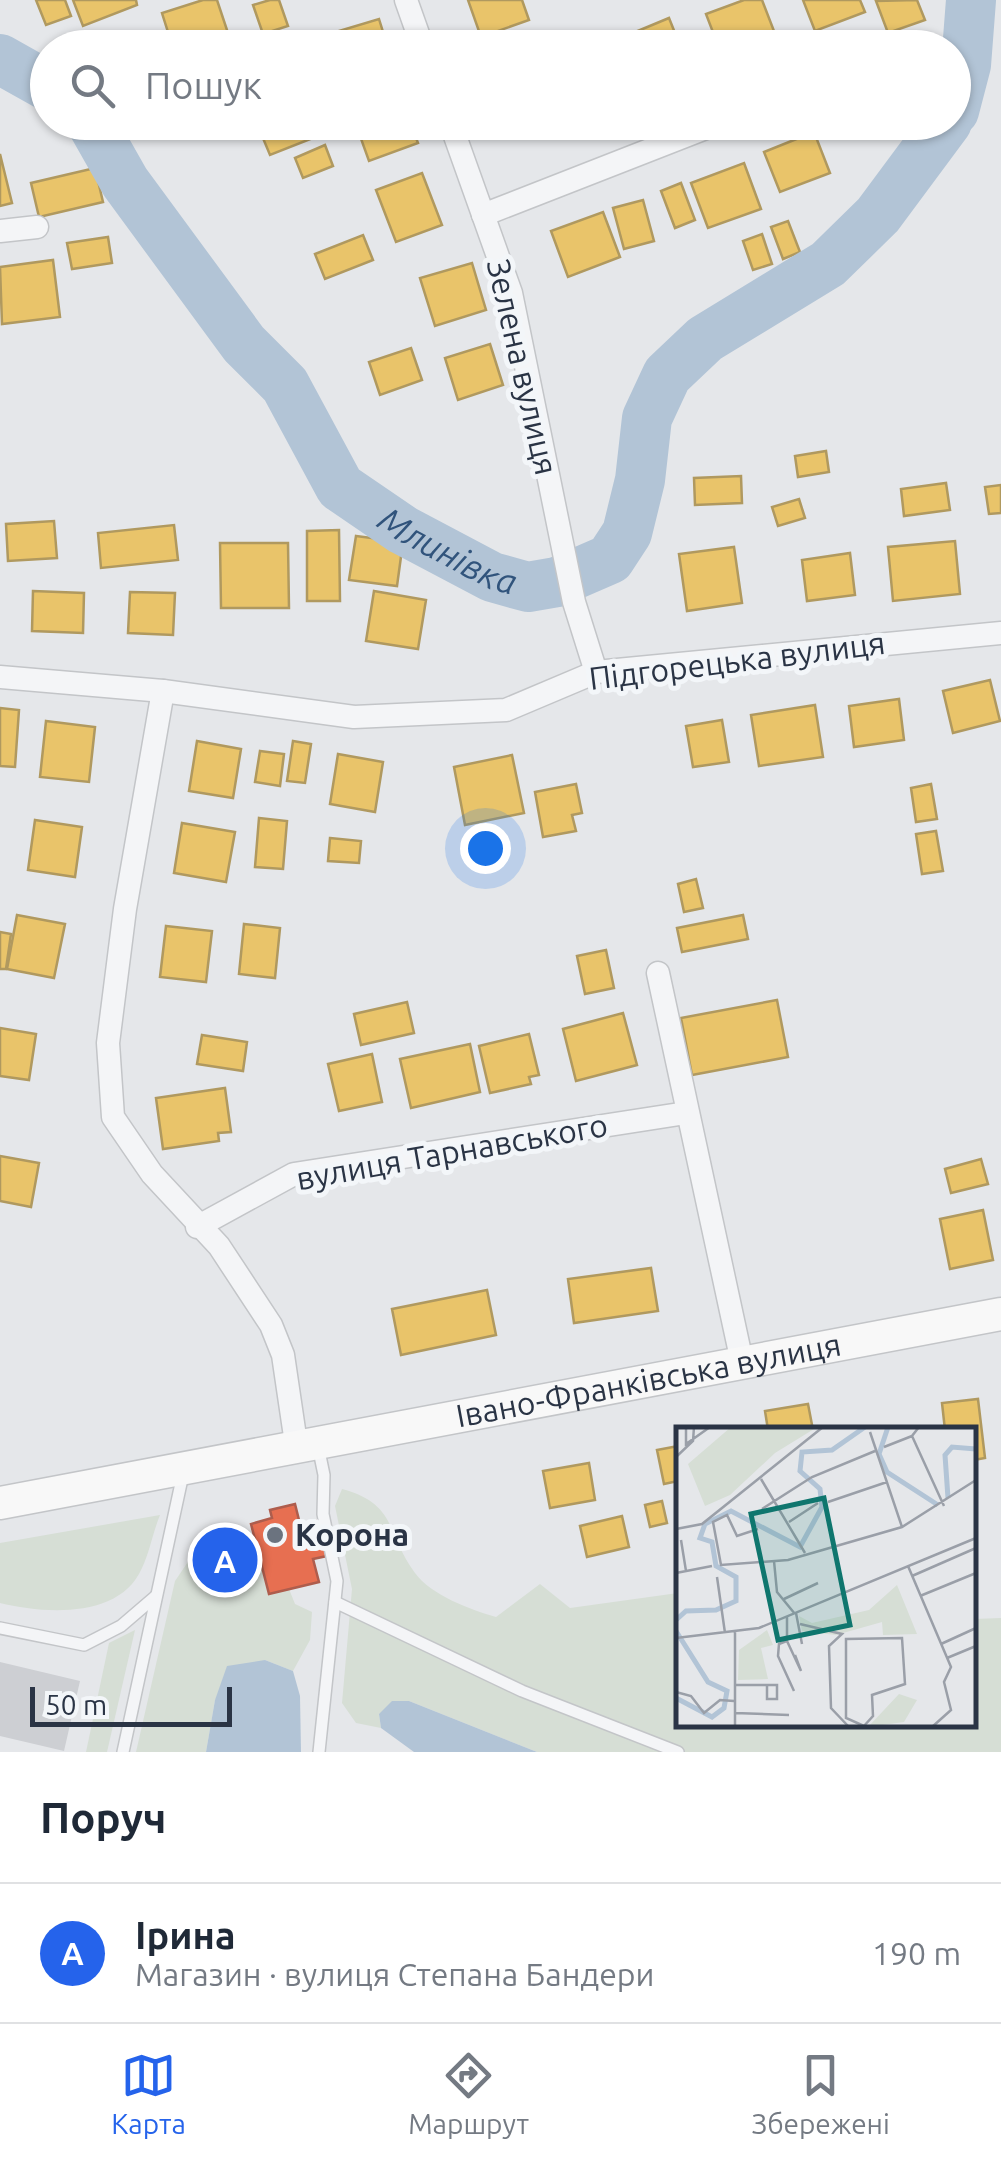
<!DOCTYPE html>
<html lang="uk">
<head>
<meta charset="utf-8">
<style>
  body { margin:0; font-family:Ubuntu,sans-serif; background:#f2f2f3; color:#1f2937 }
  .scale { position:absolute; left:30px; bottom:25px; width:202px; box-sizing:border-box; padding-left:10px; border:5px solid #2a3445; border-top:0; font-size:28px; line-height:35px; white-space:nowrap; color:#2a3445; -webkit-text-stroke:8px #f3f6f9; paint-order:stroke }
  .you { position:absolute; left:485px; top:848px; width:35px; height:35px; margin:-25px; border:8px solid #fff; border-radius:50%; background:#1a73e8; box-shadow:0 0 0 15px #1a73e833 }
  .badge { display:grid; place-items:center; width:65px; height:65px; border-radius:50%; background:#2563eb; color:#fff; font-size:32px; font-weight:700 }
  .pin { position:absolute; translate:-50% -50%; border:5px solid #fff; box-shadow:0 2px 10px #0006 }
  .list { margin:0; padding:0; list-style:none }
  h2 { display:flex; justify-content:space-between; align-items:center; height:130px; margin:0; padding:0 40px; font-size:42px }
  h2 small { font-size:32px; font-weight:400; color:#747a83 }
  .list li { display:grid; grid-template-columns:65px 1fr auto; gap:30px; align-items:center; box-sizing:border-box; height:140px; padding:0 40px; border-top:2px solid #e0e1e3 }
  .list b { display:block; font-size:38px; white-space:nowrap }
  .list p { margin:0; font-size:32px; white-space:nowrap; color:#747a83 }
  .list em { font-size:32px; font-style:normal; color:#747a83 }
  .icon { flex:none; width:55px; height:55px; fill:none; stroke:currentColor; stroke-width:2; stroke-linecap:round; stroke-linejoin:round }
  .map { position:relative; flex:none; width:1001px; height:1752px; overflow:hidden }
  .search { position:absolute; background:#fff; box-shadow:0 2px 8px #0004; left:30px; right:30px; top:30px; height:110px; display:flex; align-items:center; gap:25px; box-sizing:border-box; padding:0 35px; border-radius:55px; color:#747a83; font-size:38px }
  .sheet { height:270px; background:#fff }
  nav { display:flex; justify-content:space-around; align-items:center; box-sizing:border-box; height:140px; border-top:2px solid #e0e1e3; background:#fff; font-size:28px; color:#747a83 }
  nav a { display:grid; justify-items:center; gap:5px }
  nav .on { color:#2563eb }
  .map>svg:first-child { display:block }
  .green { fill:#d6ded5 }
  .water { fill:#b2c4d6 }
  .homes { fill:#e9c46a; stroke:#b0995f; stroke-width:2.5 }
  .shops { fill:#e76f51; stroke:#ae5d4d; stroke-width:2.5 }
  .lines { fill:none; stroke-linecap:round; stroke-linejoin:round }
  .river { stroke:#b2c4d6; stroke-width:50 }
  .building { fill:#cdcfd3 }
  .service-casing { stroke:#c3c5c8; stroke-width:14 }
  .minor-casing { stroke:#c3c5c8; stroke-width:25 }
  .secondary-casing { stroke:#c3c5c8; stroke-width:35 }
  .service { stroke:#f4f5f7; stroke-width:11 }
  .minor { stroke:#f4f5f7; stroke-width:22 }
  .secondary { stroke:#f8f8f8; stroke-width:32 }
  .poi-dot { fill:#6b737f; stroke:#f3f6f9; stroke-width:4 }
  .labels { text-anchor:middle; stroke-width:10; stroke-linejoin:round; paint-order:stroke }
  .street-label { font-size:32px; fill:#2a3445; stroke:#f3f6f9 }
  .poi-label { font-size:32px; font-weight:bold; fill:#2a3445; stroke:#f3f6f9; text-anchor:start }
  .water-label { font-size:35px; font-style:italic; fill:#31547c; stroke:#f3f6f9 }
  .inset-river { fill:none; stroke:#b2c4d6; stroke-width:5 }
  .inset-road { fill:none; stroke:#9a9fa8; stroke-width:2.5 }
  .view { fill:#0f766e; fill-opacity:0.15; stroke:#0f766e; stroke-width:5 }
  .inset-edge { fill:none; stroke:#2a3445; stroke-width:5 }
</style>
</head>
<body>
<div class="map">
<svg width="1001" height="1752" viewBox="0 0 1001 1752">
  <rect width="100%" height="100%" fill="#e5e7ea"/>
  <g class="green">
    <path d="M342 1489C398 1504 386 1534 415 1573 431 1595 471 1610 496 1617L540 1584 570 1608 678 1593V1724H974V1619L1001 1618V1752H537L409 1701 379 1714 381 1728 356 1723 342 1703 352 1589 335 1506Z"/>
    <path d="M160 1515C153 1532 150 1551 142 1568 120 1619 45 1614 0 1603V1543Z"/>
    <path d="M211 1528 228 1530 244 1552 261 1562 269 1594 289 1589 295 1604 312 1612 310 1640 293 1671 265 1660 215 1700 206 1752H136L175 1581Z"/>
    <path d="M135 1630 107 1752H86L109 1643Z"/>
  </g>
  <g class="water">
    <path d="M265 1660 293 1671 300 1696 301 1752H206L215 1700 227 1666Z"/>
    <path d="M392 1701H409L537 1752H414L381 1728 379 1714Z"/>
  </g>
  <g class="homes">
    <path d="M36 0H65L71 16 46 25Z"/>
    <path d="M73 0H136L137 5 83 26Z"/>
    <path d="M203 0H217L233 48H173L162 13Z"/>
    <path d="M270 0H279L288 26 263 34 253 5Z"/>
    <path d="M468 0H522L529 20 481 37Z"/>
    <path d="M744 0H762L779 44 719 48 706 14Z"/>
    <path d="M803 0H860L865 12 815 31Z"/>
    <path d="M917 0 925 20 888 33 876 1Z"/>
    <path d="M669 18 681 48H633L628 35Z"/>
    <path d="M379 19 388 48H326L322 36Z"/>
    <path d="M282 122H318L323 134 270 155 260 131Z"/>
    <path d="M355 122H410L418 143 369 161Z"/>
    <path d="M519 122H561L524 137Z"/>
    <path d="M814 132 830 173 780 192 764 152Z"/>
    <path d="M325 145 333 166 303 178 295 158Z"/>
    <path d="M0 154 12 203 0 206Z"/>
    <path d="M744 163 761 209 708 228 691 183Z"/>
    <path d="M95 168 103 202 39 217 31 183Z"/>
    <path d="M422 173 442 225 396 242 376 190Z"/>
    <path d="M681 183 695 220 675 228 661 191Z"/>
    <path d="M643 200 654 241 624 249 613 208Z"/>
    <path d="M603 212 620 257 568 277 551 231Z"/>
    <path d="M788 221 800 252 783 259 771 227Z"/>
    <path d="M762 234 772 264 753 270 743 241Z"/>
    <path d="M363 235 373 260 325 279 315 254Z"/>
    <path d="M108 237 112 263 72 269 67 243Z"/>
    <path d="M53 260 60 317 2 324 0 267Z"/>
    <path d="M472 263 486 310 435 326 420 278Z"/>
    <path d="M490 344 503 385 458 400 445 358Z"/>
    <path d="M411 348 422 380 380 395 369 362Z"/>
    <path d="M826 451 829 472 798 477 795 456Z"/>
    <path d="M741 476 742 503 695 505 694 478Z"/>
    <path d="M946 483 950 510 904 516 901 489Z"/>
    <path d="M1001 485V513L989 514 985 487Z"/>
    <path d="M799 499 805 518 778 526 772 507Z"/>
    <path d="M54 521 57 558 8 561 6 524Z"/>
    <path d="M174 525 178 560 101 568 98 533Z"/>
    <path d="M339 530 340 601H307V531Z"/>
    <path d="M356 536 403 542 397 586 349 580Z"/>
    <path d="M955 541 960 594 893 601 888 547Z"/>
    <path d="M220 543H288L289 608H221Z"/>
    <path d="M734 547 742 603 687 611 679 554Z"/>
    <path d="M850 553 855 595 807 601 802 560Z"/>
    <path d="M33 591 84 593 83 633 32 631Z"/>
    <path d="M374 591 426 600 418 649 366 641Z"/>
    <path d="M130 592 175 593 173 635 128 633Z"/>
    <path d="M990 680 1000 721 953 733 943 691Z"/>
    <path d="M899 699 904 740 854 747 849 706Z"/>
    <path d="M815 705 823 757 759 766 751 715Z"/>
    <path d="M0 708 19 710 15 767 0 766Z"/>
    <path d="M722 720 729 762 693 767 686 726Z"/>
    <path d="M46 721 95 727 89 782 40 777Z"/>
    <path d="M197 741 241 749 233 798 189 791Z"/>
    <path d="M293 741 311 744 305 783 287 781Z"/>
    <path d="M260 751 284 754 280 786 255 782Z"/>
    <path d="M338 754 383 762 375 812 330 804Z"/>
    <path d="M512 755 524 813 465 825 454 767Z"/>
    <path d="M576 784 582 813 572 815 576 831 543 837 535 792Z"/>
    <path d="M931 784 937 819 916 822 911 788Z"/>
    <path d="M259 818 287 821 283 869 255 867Z"/>
    <path d="M35 820 82 827 75 877 28 870Z"/>
    <path d="M182 823 235 832 226 882 174 873Z"/>
    <path d="M936 831 943 871 922 874 916 834Z"/>
    <path d="M330 838 361 841 359 863 328 861Z"/>
    <path d="M696 879 703 908 684 912 678 884Z"/>
    <path d="M17 915 65 924 54 978 7 969Z"/>
    <path d="M743 915 748 939 682 952 677 928Z"/>
    <path d="M244 924 280 928 275 978 239 974Z"/>
    <path d="M166 926 212 931 206 982 160 977Z"/>
    <path d="M0 932 11 934 6 969H0Z"/>
    <path d="M606 950 614 988 585 994 577 956Z"/>
    <path d="M777 1000 788 1057 692 1075 681 1018Z"/>
    <path d="M407 1002 414 1033 361 1045 354 1014Z"/>
    <path d="M623 1013 637 1065 576 1081 563 1029Z"/>
    <path d="M0 1028 36 1034 29 1080 0 1076Z"/>
    <path d="M529 1034 539 1075 529 1077 531 1084 490 1093 479 1046Z"/>
    <path d="M202 1035 247 1042 243 1071 197 1064Z"/>
    <path d="M470 1044 480 1092 411 1108 400 1059Z"/>
    <path d="M372 1054 382 1102 339 1111 328 1064Z"/>
    <path d="M225 1088 231 1132 218 1133 219 1141 163 1149 156 1098Z"/>
    <path d="M0 1156 39 1163 31 1207 0 1201Z"/>
    <path d="M981 1159 988 1184 951 1193 945 1169Z"/>
    <path d="M983 1210 993 1260 950 1269 940 1219Z"/>
    <path d="M651 1268 658 1311 574 1323 568 1279Z"/>
    <path d="M487 1290 496 1335 401 1355 392 1309Z"/>
    <path d="M978 1399 985 1458 974 1460V1430H945L942 1403Z"/>
    <path d="M808 1404 813 1430H768L765 1411Z"/>
    <path d="M678 1446V1481L664 1484 657 1450Z"/>
    <path d="M589 1463 595 1500 550 1508 543 1471Z"/>
    <path d="M662 1501 667 1523 650 1527 645 1505Z"/>
    <path d="M622 1516 629 1547 587 1557 580 1526Z"/>
  </g>
  <path class="shops" d="M295 1504 300 1524 318 1520 327 1556 313 1559 319 1582 269 1594 251 1524 272 1518 270 1510Z"/>
  <g class="lines">
    <g class="river">
      <path d="M0 59 48 86"/>
      <path d="M954 111 966 65 971 0"/>
      <path id="s1" d="M91 122 125 182 244 344 285 385 340 487 403 530 492 577 528 587 557 582 610 559 627 533 640 480 647 418 667 375 705 339 828 264 878 215 947 122"/>
    </g>
  </g>
  <path class="building" d="M0 1662 80 1681 64 1751 0 1736Z"/>
  <g class="lines">
    <g class="service-casing">
      <g id="service">
        <path d="M318 1446 324 1475 323 1514 337 1581 319 1752"/>
        <path d="M335 1602 522 1691 678 1752"/>
        <path d="M0 1628 84 1645 121 1626 156 1596"/>
        <path d="M123 1752 183 1474"/>
      </g>
    </g>
    <g class="minor-casing">
      <g id="minor">
        <path d="M406 0 423 48"/>
        <path d="M916 48 920 46"/>
        <path d="M450 122 511 293 574 602 596 672"/>
        <path d="M483 215 721 122"/>
        <path d="M0 231 37 227"/>
        <path d="M0 677 163 691 354 717 506 710 596 672 1001 633"/>
        <path d="M163 691 125 909 108 1043 113 1117 152 1174 219 1246 271 1325 283 1355 297 1450"/>
        <path d="M658 973 742 1362"/>
        <path d="M197 1227 294 1174 686 1113"/>
      </g>
    </g>
    <g class="secondary-casing">
      <g id="secondary">
        <path id="s2" d="M0 1503 1001 1314"/>
      </g>
    </g>
    <use href="#service" class="service"/>
    <use href="#minor" class="minor"/>
    <use href="#secondary" class="secondary"/>
  </g>
  <circle class="poi-dot" cx="275" cy="1535" r="10"/>
  <g class="labels">
    <g class="street-label">
      <text transform="translate(522 367) rotate(77)" y="11">Зелена вулиця</text>
      <text transform="translate(737 661) rotate(-7)" y="11">Підгорецька вулиця</text>
      <text transform="translate(452 1152) rotate(-10)" y="11">вулиця Тарнавського</text>
      <text dy="11" stroke="none"><textPath href="#s2" startOffset="660">Івано-Франківська вулиця</textPath></text>
    </g>
    <g class="poi-label">
      <text x="295" y="1546">Корона</text>
    </g>
    <g class="water-label">
      <text dy="12" stroke="none"><textPath href="#s1" startOffset="570">Млинівка</textPath></text>
    </g>
  </g>
  <g transform="translate(676 1427)">
    <rect width="300" height="300" fill="#e5e7ea"/>
    <path d="M55 0H137L138 2 99 26 54 68 29 79 12 37ZM221 158 241 207 207 208 206 195 160 208 126 204 123 189 136 196 193 183ZM91 203 97 218 85 221 92 252 62 253 63 223ZM223 267 241 273 228 295 192 300Z" fill="#d6ded5"/>
    <path class="inset-river" d="M212 0 203 27 211 45 262 78M272 71 269 28 276 20 300 22M0 193 10 184 40 183 60 174V150L40 139 36 115 24 111 29 97 55 84 124 120 146 80 144 62 124 44 126 25 156 23 189 0M0 204 32 255 51 264 48 281 36 290 0 271"/>
    <path class="inset-road" d="M10 0V17L34 0M243 0 236 9 268 79M194 5 226 100M208 20 236 9M0 30 17 14 18 0M85 52 129 126M152 75 211 55M86 82 136 50 199 24M113 95 142 76M0 102 26 97 147 0M82 102 61 109 51 88 37 95 45 138 112 133 226 100 300 53M5 113 10 144M98 134 101 165 119 187M232 139 275 240 268 255 275 283 256 300M0 146 36 139M236 149 300 121M41 150 49 206M244 169 300 146M108 172 142 156M120 186 126 217M111 190V214L103 217 102 229 118 264M124 197 166 207 153 219 155 281 173 300M0 211 83 201 300 111M111 214 125 244 119 228M265 217 300 201M271 231 300 219M58 258H101V272H91V258M0 265 15 269 28 286 44 273 58 274M59 286 113 288M59 300V205M187 300 197 289 196 268 229 257 226 211 170 212V291L188 299"/>
    <path class="view" d="M148 71 174 198 102 213 75 87Z"/>
    <rect width="300" height="300" class="inset-edge"/>
  </g>
</svg>
<div class="scale">50 m</div>
<div class="you"></div>
<div class="pin badge" style="left:225px;top:1560px">A</div>
<div class="search"><svg class="icon" aria-label="search" viewBox="0 0 24 24"><circle cx="10" cy="10" r="6"/><path d="M15 15l6 6"/></svg>Пошук</div>
</div>
<section class="sheet">
<h2>Поруч<small></small></h2>
<ul class="list">
<li><span class="badge">A</span><div><b>Ірина</b><p>Магазин · вулиця Степана Бандери</p></div><em>190 m</em></li>
</ul>
</section>
<nav>
<a class="on"><svg class="icon" aria-label="map" viewBox="0 0 24 24"><path d="M3 6l6-2 6 2 6-2v14l-6 2-6-2-6 2zM9 4v14M15 6v14"/></svg>Карта</a>
<a><svg class="icon" aria-label="directions" viewBox="0 0 24 24"><path d="M12 3l9 9-9 9-9-9zM9 14v-3h6M13 9l2 2-2 2"/></svg>Маршрут</a>
<a><svg class="icon" aria-label="saved" viewBox="0 0 24 24"><path d="M7 4h10v16l-5-4-5 4z"/></svg>Збережені</a>
</nav>
</body>
</html>
